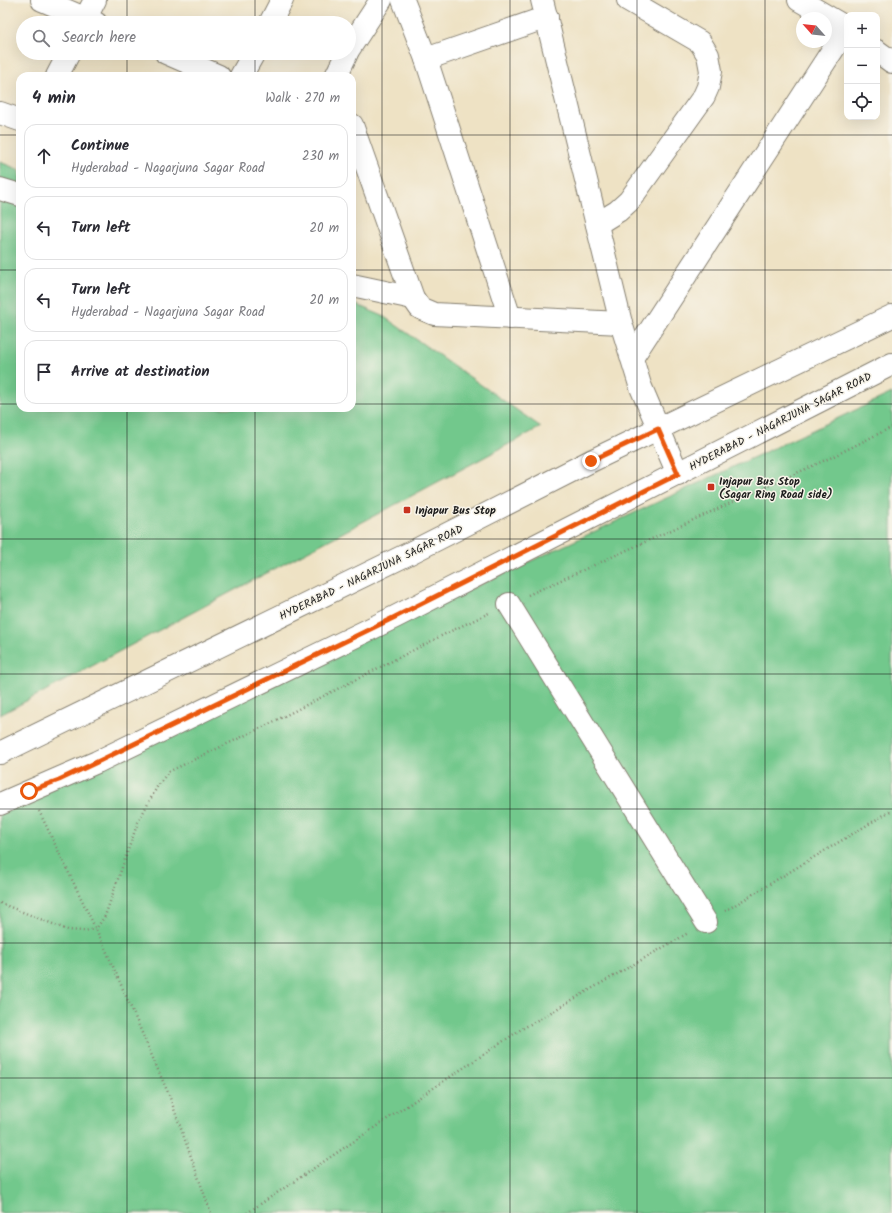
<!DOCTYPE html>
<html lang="en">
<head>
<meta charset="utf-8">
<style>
  body { margin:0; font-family:Kalam,sans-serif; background:#f7f7f7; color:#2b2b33 }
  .controls { position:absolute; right:12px; top:12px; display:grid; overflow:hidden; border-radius:8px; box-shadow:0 4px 16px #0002 }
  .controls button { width:36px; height:36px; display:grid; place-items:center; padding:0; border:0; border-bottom:1px solid #e1e1e2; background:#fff; color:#2b2b33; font:20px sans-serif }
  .compass { position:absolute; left:796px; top:12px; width:36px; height:36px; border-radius:50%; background:#fff; box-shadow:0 4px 16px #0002; rotate:297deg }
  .stop { position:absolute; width:12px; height:12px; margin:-9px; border:3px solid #ea580c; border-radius:50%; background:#fff }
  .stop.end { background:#ea580c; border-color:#fff; box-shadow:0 1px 4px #0008 }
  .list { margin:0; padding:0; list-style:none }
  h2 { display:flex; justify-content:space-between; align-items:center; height:52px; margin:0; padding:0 16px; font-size:17px }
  h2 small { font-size:13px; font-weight:400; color:#7c7c81 }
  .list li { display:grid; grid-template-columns:26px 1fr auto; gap:12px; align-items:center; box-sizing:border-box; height:64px; margin:0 8px 8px; padding:0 8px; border:1px solid #e1e1e2; border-radius:12px }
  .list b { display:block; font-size:15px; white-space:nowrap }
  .list p { margin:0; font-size:13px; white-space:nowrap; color:#7c7c81 }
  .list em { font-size:13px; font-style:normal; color:#7c7c81 }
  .icon { flex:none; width:22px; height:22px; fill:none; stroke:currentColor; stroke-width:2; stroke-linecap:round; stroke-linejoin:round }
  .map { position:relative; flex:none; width:892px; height:1213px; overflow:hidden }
  .search { position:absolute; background:#fff; box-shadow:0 4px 16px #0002; left:16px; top:16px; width:340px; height:44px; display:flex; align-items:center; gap:10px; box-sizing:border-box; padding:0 14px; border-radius:22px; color:#7c7c81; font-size:15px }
  .panel { position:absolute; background:#fff; box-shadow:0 4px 16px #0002; left:16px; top:72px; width:340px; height:340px; border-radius:12px }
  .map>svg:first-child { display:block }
  .green { fill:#72c88c; stroke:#477254 }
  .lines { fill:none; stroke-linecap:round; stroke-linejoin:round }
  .street-casing { stroke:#857f70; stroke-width:24 }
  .secondary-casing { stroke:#857f70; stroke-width:24 }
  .primary-casing { stroke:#857f70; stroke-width:24 }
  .path { stroke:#857f70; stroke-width:2.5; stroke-dasharray:1 3; stroke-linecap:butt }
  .street { stroke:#fff; stroke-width:22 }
  .secondary { stroke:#fff; stroke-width:22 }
  .primary { stroke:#fff; stroke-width:22 }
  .route { stroke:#ea580c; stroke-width:5 }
  .grid { fill:none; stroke:#1c1c1c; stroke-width:1; stroke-opacity:0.55 }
  .poi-dot { fill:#c8321e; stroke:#f7f3e8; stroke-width:1.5 }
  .labels { text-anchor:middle; stroke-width:3; stroke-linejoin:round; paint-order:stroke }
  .street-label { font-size:11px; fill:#1c1c1c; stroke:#f7f3e8 }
  .poi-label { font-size:11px; font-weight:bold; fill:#1c1c1c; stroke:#f7f3e8; text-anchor:start }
</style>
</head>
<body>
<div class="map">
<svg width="892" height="1213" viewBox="0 0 892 1213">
  <rect width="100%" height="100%" fill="#f7f3e8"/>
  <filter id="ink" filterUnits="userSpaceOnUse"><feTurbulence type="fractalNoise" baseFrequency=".025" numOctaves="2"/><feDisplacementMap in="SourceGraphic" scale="8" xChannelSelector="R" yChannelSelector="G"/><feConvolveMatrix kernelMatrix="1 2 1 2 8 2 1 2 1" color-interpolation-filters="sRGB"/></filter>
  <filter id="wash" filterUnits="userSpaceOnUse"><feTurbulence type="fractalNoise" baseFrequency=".012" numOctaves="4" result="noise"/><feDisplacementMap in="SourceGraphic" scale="16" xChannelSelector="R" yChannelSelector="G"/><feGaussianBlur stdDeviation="0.9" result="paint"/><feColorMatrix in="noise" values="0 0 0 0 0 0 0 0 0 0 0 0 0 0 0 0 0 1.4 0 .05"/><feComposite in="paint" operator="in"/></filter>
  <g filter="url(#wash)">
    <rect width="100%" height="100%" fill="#eee2c4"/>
    <g class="green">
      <path d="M0 162 20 170V408H352V303L383 316 541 427 0 715Z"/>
      <path d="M892 393V1213H0V808Z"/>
    </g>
  </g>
  <g filter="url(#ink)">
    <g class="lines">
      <g class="street-casing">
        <g id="street">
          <path d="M42 0 96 23"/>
          <path d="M403 0 426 59 547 17"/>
          <path d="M799 0 847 28"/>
          <path d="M83 23 95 0"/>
          <path d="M270 23 282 0"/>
          <path d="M349 49 381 0"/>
          <path d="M877 51 892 62"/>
          <path d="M166 53 219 76"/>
          <path d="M426 59 510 318"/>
          <path d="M57 76 69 53"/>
          <path d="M241 76 254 53"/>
          <path d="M336 76 347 53"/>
          <path d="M0 113 20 120"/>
          <path d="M352 125 413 298 420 308 434 314 621 323"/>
          <path d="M0 189 20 195"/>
          <path d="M597 224 618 211 629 201 704 96 708 87 711 71 708 55 700 42 628 0"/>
          <path d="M352 285 413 298"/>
          <path d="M632 358 847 28"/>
          <path d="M509 604 706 922"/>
        </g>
      </g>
      <g class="secondary-casing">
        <path id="secondary" d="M542 0 621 323 640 385 678 474"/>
      </g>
      <g class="primary-casing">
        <g id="primary">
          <path d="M0 753 408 554 591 461 892 316"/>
          <path d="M0 804 97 762 395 617 892 364"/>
        </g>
      </g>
      <g class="path">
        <path d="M528 595 832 457 892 427"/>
        <path d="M39 811 105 948 169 1095 211 1213"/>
        <path d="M0 903 68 930 84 931 96 929 105 916 138 822 157 787 168 772 265 726 449 632 489 613"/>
        <path d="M725 911 892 810"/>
        <path d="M247 1213 520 1030 688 933"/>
      </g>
      <use href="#street" class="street"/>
      <use href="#secondary" class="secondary"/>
      <use href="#primary" class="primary"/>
    </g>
  </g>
  <g class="lines" filter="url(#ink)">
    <path class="route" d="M29 791 59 780 97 762 395 617 678 474 658 429 591 461"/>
  </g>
  <path class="grid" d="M127 0V23M255 0V23M382 0V1213M510 0V1213M637 0V1213M765 0V1213M127 53V76M255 53V76M0 135H20M352 135H892M0 270H20M352 270H892M0 404H20M352 404H892M127 408V1213M255 408V1213M0 539H892M0 674H892M0 809H892M0 943H892M0 1078H892"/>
  <g class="poi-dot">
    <rect x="707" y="483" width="8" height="8" rx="2"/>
    <rect x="403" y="506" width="8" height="8" rx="2"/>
  </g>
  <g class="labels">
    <g class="street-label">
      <text transform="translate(780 421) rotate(-27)" y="4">HYDERABAD - NAGARJUNA SAGAR ROAD</text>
      <text transform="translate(371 572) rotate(-26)" y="4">HYDERABAD - NAGARJUNA SAGAR ROAD</text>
    </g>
    <g class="poi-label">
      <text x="719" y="485">Injapur Bus Stop<tspan x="719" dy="13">(Sagar Ring Road side)</tspan></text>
      <text x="415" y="514">Injapur Bus Stop</text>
    </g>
  </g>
</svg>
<div class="controls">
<button>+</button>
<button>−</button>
<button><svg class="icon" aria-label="locate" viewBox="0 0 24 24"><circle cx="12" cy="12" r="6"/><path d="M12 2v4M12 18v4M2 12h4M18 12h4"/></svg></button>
</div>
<svg class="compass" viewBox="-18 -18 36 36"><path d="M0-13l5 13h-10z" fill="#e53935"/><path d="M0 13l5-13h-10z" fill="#7c7c81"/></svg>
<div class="stop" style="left:29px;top:791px"></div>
<div class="stop end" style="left:591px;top:461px"></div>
<div class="search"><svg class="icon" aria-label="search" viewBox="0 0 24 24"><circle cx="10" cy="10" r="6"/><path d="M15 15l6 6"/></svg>Search here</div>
<section class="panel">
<h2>4 min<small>Walk · 270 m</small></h2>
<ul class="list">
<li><svg class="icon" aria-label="ahead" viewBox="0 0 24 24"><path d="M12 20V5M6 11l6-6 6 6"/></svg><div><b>Continue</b><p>Hyderabad - Nagarjuna Sagar Road</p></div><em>230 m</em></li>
<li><svg class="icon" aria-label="left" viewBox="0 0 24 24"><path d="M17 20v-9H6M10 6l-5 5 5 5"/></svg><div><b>Turn left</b></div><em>20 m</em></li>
<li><svg class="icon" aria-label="left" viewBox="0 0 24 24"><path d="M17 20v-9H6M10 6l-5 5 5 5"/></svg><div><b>Turn left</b><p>Hyderabad - Nagarjuna Sagar Road</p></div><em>20 m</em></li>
<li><svg class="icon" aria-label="arrive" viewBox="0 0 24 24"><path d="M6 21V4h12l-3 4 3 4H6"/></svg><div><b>Arrive at destination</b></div></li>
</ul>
</section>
</div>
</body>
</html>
